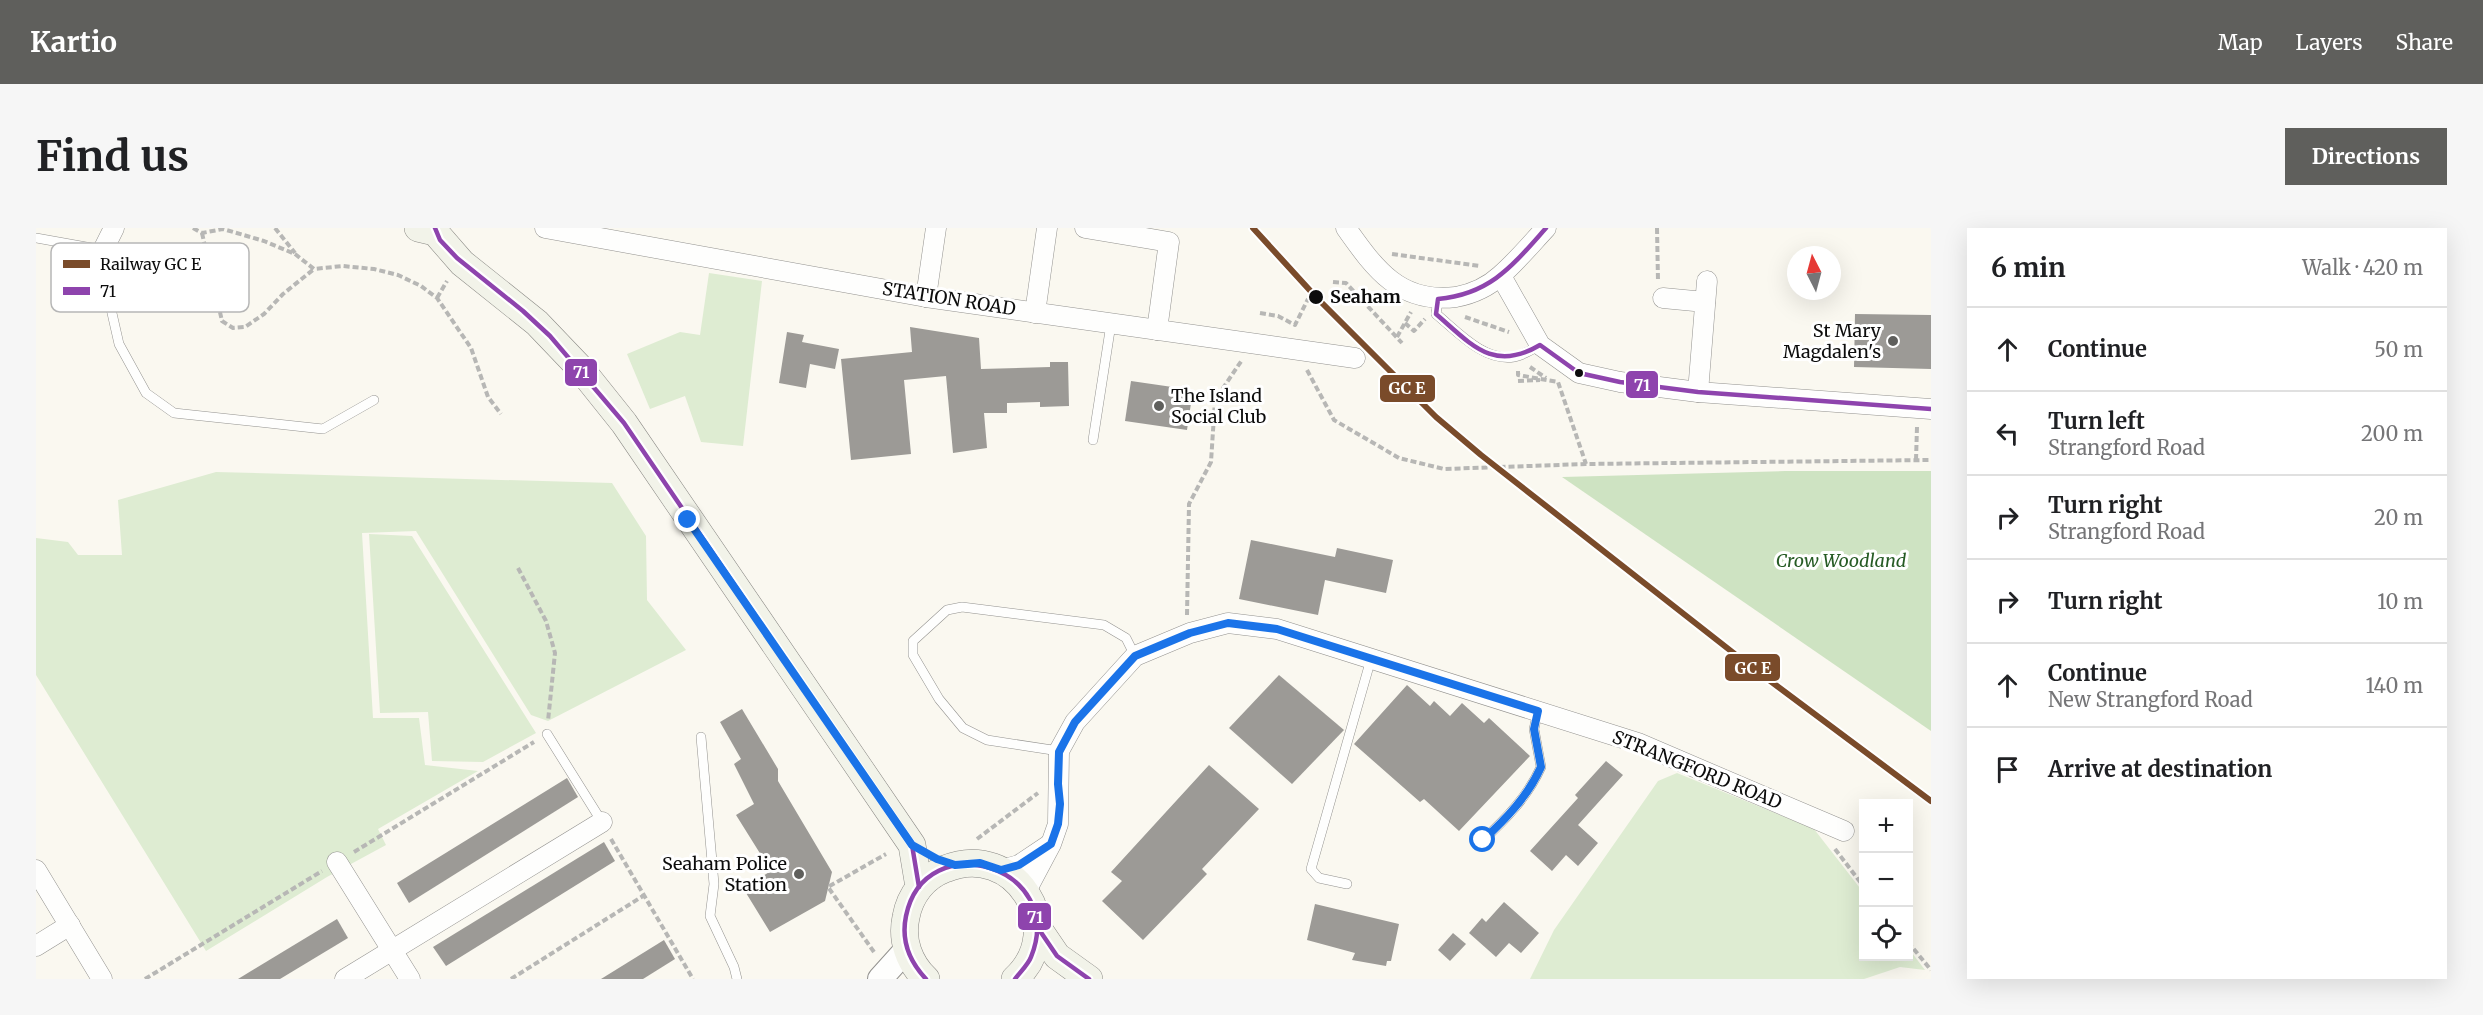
<!DOCTYPE html>
<html lang="en">
<head>
<meta charset="utf-8">
<style>
  body { margin:0; font-family:Merriweather,serif; background:#f6f6f6; color:#202124 }
  .controls { position:absolute; right:18px; bottom:18px; display:grid; overflow:hidden; border-radius:0px; box-shadow:0 6px 24px #0002 }
  .controls button { width:54px; height:54px; display:grid; place-items:center; padding:0; border:0; border-bottom:2px solid #e0e0e0; background:#fff; color:#202124; font:30px sans-serif }
  .compass { position:absolute; left:1751px; top:18px; width:54px; height:54px; border-radius:50%; background:#fff; box-shadow:0 6px 24px #0002; rotate:354deg }
  .stop { position:absolute; width:18px; height:18px; margin:-14px; border:4px solid #1a73e8; border-radius:50%; background:#fff }
  .stop.end { background:#1a73e8; border-color:#fff; box-shadow:0 2px 6px #0008 }
  .list { margin:0; padding:0; list-style:none }
  h2 { display:flex; justify-content:space-between; align-items:center; height:78px; margin:0; padding:0 24px; font-size:26px }
  h2 small { font-size:20px; font-weight:400; color:#757577 }
  .list li { display:grid; grid-template-columns:39px 1fr auto; gap:18px; align-items:center; box-sizing:border-box; height:84px; padding:0 24px; border-top:2px solid #e0e0e0 }
  .list b { display:block; font-size:22px; white-space:nowrap }
  .list p { margin:0; font-size:20px; white-space:nowrap; color:#757577 }
  .list em { font-size:20px; font-style:normal; color:#757577 }
  .icon { flex:none; width:33px; height:33px; fill:none; stroke:currentColor; stroke-width:2; stroke-linecap:round; stroke-linejoin:round }
  .map { position:relative; flex:none; width:1895px; height:751px; overflow:hidden; border-radius:0px }
  header { display:flex; align-items:center; gap:36px; box-sizing:border-box; height:84px; padding:0 30px; background:#5f5f5c; color:#fff }
  header strong { font-size:28px }
  nav { display:flex; gap:33px; margin-inline-start:auto; font-size:21px }
  .intro { display:flex; align-items:center; justify-content:space-between; box-sizing:border-box; height:144px; padding:0 36px }
  h1 { margin:0; font-size:42px }
  .button { padding:15px 27px; border-radius:0px; background:#5f5f5c; color:#fff; font-size:21px; font-weight:700 }
  main { display:flex; gap:36px; padding:0 36px }
  aside { flex:1; background:#fff; border-radius:0px; box-shadow:0 6px 24px #0002 }
  .map>svg:first-child { display:block }
  .green { fill:#deecd2 }
  .forest { fill:#cee3c2 }
  .building { fill:#9c9a96 }
  .lines { fill:none; stroke-linecap:round; stroke-linejoin:round }
  .service-casing { stroke:#93928f; stroke-width:10 }
  .minor-casing { stroke:#93928f; stroke-width:21 }
  .tertiary-casing { stroke:#93928f; stroke-width:26 }
  .secondary-casing { stroke:#8a8985; stroke-width:28 }
  .path { stroke:#b7b7b5; stroke-width:4; stroke-dasharray:6 3; stroke-linecap:butt }
  .service { stroke:#fefefd; stroke-width:9 }
  .minor { stroke:#fefefd; stroke-width:20 }
  .tertiary { stroke:#fefefd; stroke-width:24 }
  .secondary { stroke:#f2f3e9; stroke-width:27 }
  .bus-1-casing { stroke:#fff; stroke-width:9 }
  .bus-1 { stroke:#8e44ad; stroke-width:4.5 }
  .rail-1-casing { stroke:#fff; stroke-width:10 }
  .rail-1 { stroke:#7a4b2a; stroke-width:6 }
  .route { stroke:#1a73e8; stroke-width:8 }
  .stop-dot { fill:#0c0c0c; stroke:#fff; stroke-width:2 }
  .poi-dot { fill:#5f5f5c; stroke:#fff; stroke-width:2 }
  .labels { text-anchor:middle; stroke-width:6; stroke-linejoin:round; paint-order:stroke }
  .stop-label { font-size:18px; font-weight:bold; fill:#0c0c0c; stroke:#fff; text-anchor:start }
  .street-label { font-size:18px; fill:#0c0c0c; stroke:#fff }
  .poi-label { font-size:18px; fill:#0c0c0c; stroke:#fff; text-anchor:end }
  .park-label { font-size:18px; font-style:italic; fill:#265b24; stroke:#fff }
  .key { fill:#fff; stroke:#b6b6b6; stroke-width:1.5 }
  .key-label { font-size:16px; fill:#0c0c0c }
  .line-badge { stroke:#fff; stroke-width:2 }
  .badge-label { font-size:16px; text-anchor:middle; font-weight:bold; fill:#fff }
</style>
</head>
<body>
<header>
<strong>Kartio</strong>
<nav><a>Map</a><a>Layers</a><a>Share</a></nav>
</header>
<div class="intro"><h1>Find us</h1><a class="button">Directions</a></div>
<main>
<div class="map">
<svg width="1895" height="751" viewBox="0 0 1895 751">
  <rect width="100%" height="100%" fill="#faf8f0"/>
  <g class="green">
    <path d="M673 45 726 53 707 218 665 214 649 168 614 181 591 126 644 104 664 107Z"/>
    <path d="M180 244 576 255 610 308 611 372 650 422 512 493 495 487 380 303 326 305 337 490H383L389 537 442 543 342 601 350 617 291 649 170 723 0 447V310L32 314 42 327H86L82 272Z"/>
    <path d="M333 306 376 308 500 505 447 534 396 533 392 484 344 485Z"/>
    <path d="M1641 545 1778 601 1827 664 1828 728H1872L1873 721 1889 742 1864 739 1828 751H1494L1518 702 1622 553Z"/>
  </g>
  <path class="forest" d="M1749 243H1895V503L1526 249Z"/>
  <g class="building">
    <path d="M1819 86 1895 87V141L1818 139Z"/>
    <path d="M874 99 943 110 945 141 1014 139V134H1032L1033 178 1004 179V174L971 175V185H948L951 220 917 225 910 148 868 152 875 226 815 232 805 131 876 124Z"/>
    <path d="M751 104 768 107 766 114 803 121 799 141 774 136 770 160 743 155Z"/>
    <path d="M1095 153 1157 162 1151 202 1089 193Z"/>
    <path d="M1215 312 1299 329 1301 320 1357 332 1350 365 1289 352 1282 387 1203 371Z"/>
    <path d="M1243 447 1308 502 1256 556 1193 500Z"/>
    <path d="M1371 457 1394 478 1398 473 1414 488 1426 475 1448 495 1453 490 1494 528 1423 603 1388 571 1384 574 1318 516Z"/>
    <path d="M706 481 742 541V553L796 644 789 673 734 704 707 660 735 643 700 587 718 576 698 536 705 531 684 494Z"/>
    <path d="M1570 533 1587 547 1542 597 1562 615 1542 638 1530 627 1516 643 1494 623 1542 570 1539 567Z"/>
    <path d="M1173 537 1223 581 1166 641 1171 646 1107 712 1066 673 1086 653 1075 644Z"/>
    <path d="M531 550 542 569 373 675 361 655Z"/>
    <path d="M568 614 579 633 410 738 397 719Z"/>
    <path d="M1468 674 1503 705 1485 725 1473 715 1460 729 1433 705 1446 690 1450 694Z"/>
    <path d="M1279 676 1363 696 1355 733H1351L1350 738 1316 732 1319 725 1271 712Z"/>
    <path d="M301 691 312 710 244 751H202Z"/>
    <path d="M1417 705 1430 716 1414 733 1402 722Z"/>
    <path d="M628 712 639 731 607 751H565Z"/>
  </g>
  <g class="lines">
    <g class="service-casing">
      <g id="service">
        <path d="M0 10 67 22"/>
        <path d="M68 50 83 116 110 165 138 185 287 201 338 172"/>
        <path d="M1402 71 1400 86C1421 103 1448 134 1478 129 1486 128 1497 121 1504 117"/>
        <path d="M1057 212 1075 96"/>
        <path d="M511 506 566 594"/>
        <path d="M665 509 678 656 674 688 698 739 701 751"/>
        <path d="M1023 523 951 512 927 500 903 471 877 427V413L911 382 926 379 1068 397 1090 410 1099 428"/>
        <path d="M1447 612C1470 591 1492 568 1505 539L1498 501 1502 483"/>
        <path d="M1311 656 1283 650 1275 641 1335 431"/>
      </g>
    </g>
    <g class="minor-casing">
      <g id="minor">
        <path d="M509 0 890 69 1319 130"/>
        <path d="M1049 0 1133 14 1121 102"/>
        <path d="M1310 0C1339 41 1364 76 1420 69 1436 66 1453 58 1465 47 1481 33 1495 16 1510 0"/>
        <path d="M1465 48 1504 117 1543 145 1584 154 1662 164 1895 181"/>
        <path d="M68 50 67 22 78 0"/>
        <path d="M890 69 900 0"/>
        <path d="M1627 70 1669 74"/>
        <path d="M999 85 1011 0"/>
        <path d="M1662 164 1671 53"/>
        <path d="M301 634 374 751"/>
        <path d="M0 642 66 751"/>
        <path d="M965 642 983 637 1013 617"/>
        <path d="M990 663 1015 616 1022 596 1023 523 1039 494 1099 428 1154 405 1192 395 1241 401 1602 515 1808 603"/>
        <path d="M0 718 34 697"/>
        <path d="M309 751 566 594"/>
      </g>
    </g>
    <g class="tertiary-casing">
      <path id="tertiary" d="M844 751 871 721"/>
    </g>
    <g class="secondary-casing">
      <g id="secondary">
        <path d="M382 0 399 4 426 35 501 95 544 140 588 195 876 617 883 659"/>
        <path d="M1002 700 1021 728 1053 751"/>
        <path d="M890 751C873 735 865 712 870 689 874 667 888 649 909 641 978 612 1034 700 979 751"/>
      </g>
    </g>
    <g class="path">
      <path d="M157 0 166 5 187 1 228 13 259 26 278 41 307 38 338 41 362 47 385 58 401 70 435 120 452 169 465 186"/>
      <path d="M239 0 259 25"/>
      <path d="M1621 0 1622 53"/>
      <path d="M166 5 186 93 197 100 209 99 228 86 247 66 278 41"/>
      <path d="M1356 26 1444 38"/>
      <path d="M1297 54 1310 55 1366 115"/>
      <path d="M401 70 411 53"/>
      <path d="M1224 85 1242 88 1259 97 1272 71"/>
      <path d="M1429 89 1473 104"/>
      <path d="M1369 95 1378 103 1389 91"/>
      <path d="M1361 109 1375 84"/>
      <path d="M1494 139 1510 150"/>
      <path d="M1271 142 1298 192 1363 230 1408 241 1550 236 1895 232"/>
      <path d="M1482 143V147L1522 154 1550 236"/>
      <path d="M1482 153 1504 152"/>
      <path d="M1880 232 1881 199"/>
      <path d="M482 340 510 393 519 425 512 493"/>
      <path d="M1151 387 1153 276 1175 234 1179 172 1206 132"/>
      <path d="M575 611 657 751"/>
      <path d="M941 611 1002 565"/>
      <path d="M1799 621 1828 659"/>
      <path d="M318 624 498 514"/>
      <path d="M1872 714 1895 742"/>
      <path d="M838 724 792 659 850 626"/>
      <path d="M109 751 286 643"/>
      <path d="M475 751 607 668"/>
    </g>
    <use href="#service" class="service"/>
    <use href="#minor" class="minor"/>
    <use href="#tertiary" class="tertiary"/>
    <use href="#secondary" class="secondary"/>
    <g class="bus-1-casing">
      <g id="bus-1">
        <path d="M399 0 404 12 421 30 487 83 514 108 588 195 876 617 883 659"/>
        <path d="M1510 0C1477 37 1455 66 1402 71L1400 86C1435 116 1457 145 1504 117L1543 145 1584 154 1662 164 1895 181"/>
        <path d="M1002 700 1021 728 1053 751"/>
        <path d="M890 751C873 733 865 712 870 688 889 596 1032 638 995 729 992 737 984 744 979 751"/>
      </g>
    </g>
    <use href="#bus-1" class="bus-1"/>
    <g class="rail-1-casing">
      <path id="rail-1" d="M1217 0 1280 69 1400 189 1445 227 1709 434 1895 573"/>
    </g>
    <use href="#rail-1" class="rail-1"/>
  </g>
  <g class="lines">
    <path class="route" d="M652 292 876 617 901 631 919 637 944 635 965 642 983 637 1015 616 1022 596 1024 576 1022 556 1023 524 1039 494 1099 428 1154 405 1192 395 1241 401 1502 483 1498 501 1505 539C1492 568 1470 591 1447 612"/>
  </g>
  <g class="stop-dot">
    <circle cx="1280" cy="69" r="8"/>
    <circle cx="1543" cy="145" r="5"/>
  </g>
  <g class="poi-dot">
    <circle cx="1857" cy="113" r="6"/>
    <circle cx="1123" cy="178" r="6"/>
    <circle cx="763" cy="646" r="6"/>
  </g>
  <g class="labels">
    <g class="stop-label">
      <text x="1294" y="75">Seaham</text>
    </g>
    <g class="street-label">
      <text transform="translate(913 71) rotate(9)" y="6">STATION ROAD</text>
      <text transform="translate(1661 542) rotate(22)" y="6">STRANGFORD ROAD</text>
    </g>
    <g class="poi-label">
      <text x="1845" y="109">St Mary<tspan x="1845" dy="21">Magdalen's</tspan></text>
      <text x="1135" y="174" text-anchor="start">The Island<tspan x="1135" dy="21">Social Club</tspan></text>
      <text x="751" y="642">Seaham Police<tspan x="751" dy="21">Station</tspan></text>
    </g>
    <g class="park-label">
      <text x="1805" y="339">Crow Woodland</text>
    </g>
  </g>
  <rect x="15" y="15" width="198" height="69" rx="9" class="key"/>
  <rect x="27" y="32" width="27" height="8" fill="#7a4b2a"/>
  <rect x="27" y="59" width="27" height="8" fill="#8e44ad"/>
  <g class="key-label">
    <text x="64" y="42">Railway GC E</text>
    <text x="64" y="69">71</text>
  </g>
  <g class="line-badge">
    <rect x="528" y="130" width="34" height="29" rx="6" fill="#8e44ad"/>
    <rect x="1589" y="142" width="34" height="29" rx="6" fill="#8e44ad"/>
    <rect x="1343" y="146" width="57" height="29" rx="6" fill="#7a4b2a"/>
    <rect x="1688" y="425" width="57" height="29" rx="6" fill="#7a4b2a"/>
    <rect x="981" y="674" width="35" height="29" rx="6" fill="#8e44ad"/>
  </g>
  <g class="badge-label">
    <text x="545" y="150">71</text>
    <text x="1606" y="163">71</text>
    <text x="1371" y="166">GC E</text>
    <text x="1717" y="446">GC E</text>
    <text x="999" y="695">71</text>
  </g>
</svg>
<div class="controls">
<button>+</button>
<button>−</button>
<button><svg class="icon" aria-label="locate" viewBox="0 0 24 24"><circle cx="12" cy="12" r="6"/><path d="M12 2v4M12 18v4M2 12h4M18 12h4"/></svg></button>
</div>
<svg class="compass" viewBox="-18 -18 36 36"><path d="M0-13l5 13h-10z" fill="#e53935"/><path d="M0 13l5-13h-10z" fill="#757577"/></svg>
<div class="stop" style="left:1447px;top:612px"></div>
<div class="stop end" style="left:652px;top:292px"></div>
</div>
<aside>
<h2>6 min<small>Walk · 420 m</small></h2>
<ul class="list">
<li><svg class="icon" aria-label="ahead" viewBox="0 0 24 24"><path d="M12 20V5M6 11l6-6 6 6"/></svg><div><b>Continue</b></div><em>50 m</em></li>
<li><svg class="icon" aria-label="left" viewBox="0 0 24 24"><path d="M17 20v-9H6M10 6l-5 5 5 5"/></svg><div><b>Turn left</b><p>Strangford Road</p></div><em>200 m</em></li>
<li><svg class="icon" aria-label="right" viewBox="0 0 24 24"><path d="M7 20v-9h11M14 6l5 5-5 5"/></svg><div><b>Turn right</b><p>Strangford Road</p></div><em>20 m</em></li>
<li><svg class="icon" aria-label="right" viewBox="0 0 24 24"><path d="M7 20v-9h11M14 6l5 5-5 5"/></svg><div><b>Turn right</b></div><em>10 m</em></li>
<li><svg class="icon" aria-label="ahead" viewBox="0 0 24 24"><path d="M12 20V5M6 11l6-6 6 6"/></svg><div><b>Continue</b><p>New Strangford Road</p></div><em>140 m</em></li>
<li><svg class="icon" aria-label="arrive" viewBox="0 0 24 24"><path d="M6 21V4h12l-3 4 3 4H6"/></svg><div><b>Arrive at destination</b></div></li>
</ul>
</aside>
</main>
</body>
</html>
